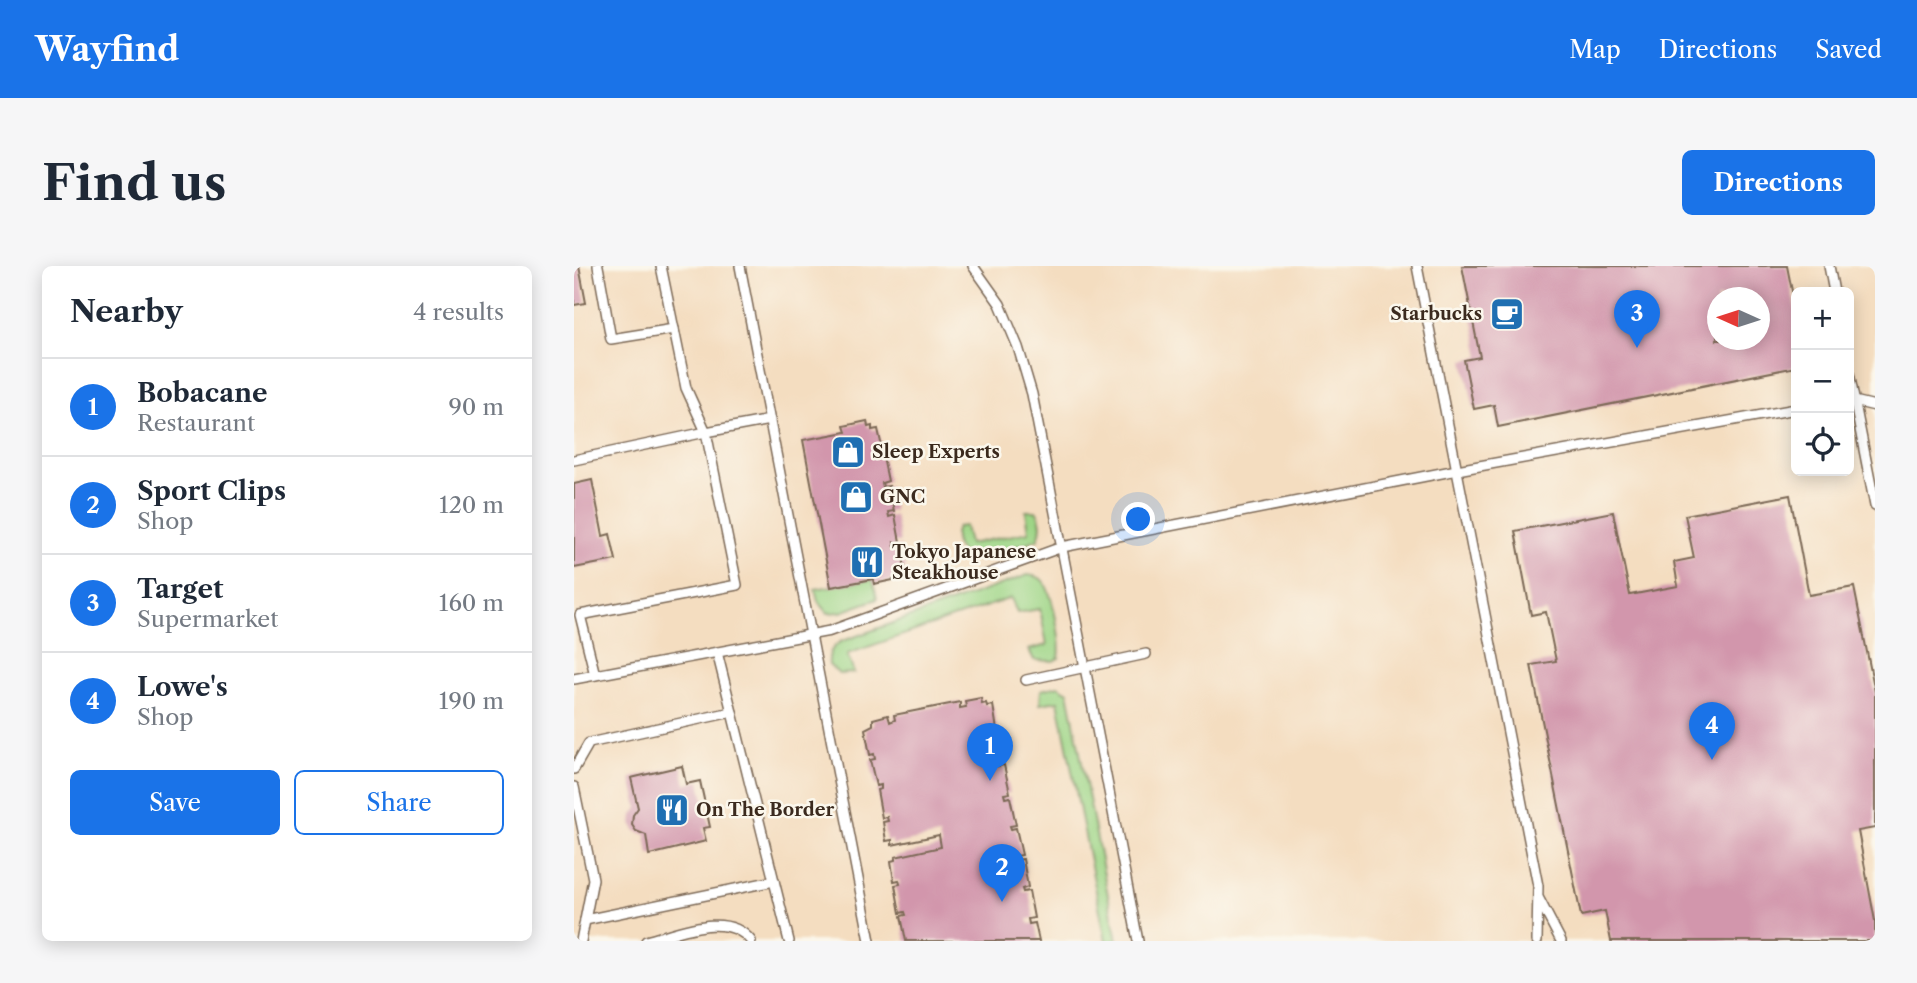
<!DOCTYPE html>
<html lang="en">
<head>
<meta charset="utf-8">
<style>
  body { margin:0; font-family:"Libre Caslon Text",serif; background:#f6f6f7; color:#1f2937 }
  .controls { position:absolute; right:21px; top:21px; display:grid; overflow:hidden; border-radius:10px; box-shadow:0 4px 18px #0003 }
  .controls button { width:63px; height:63px; display:grid; place-items:center; padding:0; border:0; border-bottom:2px solid #e0e1e3; background:#fff; color:#1f2937; font:35px sans-serif }
  .compass { position:absolute; left:1133px; top:21px; width:63px; height:63px; border-radius:50%; background:#fff; box-shadow:0 4px 18px #0003; rotate:273deg }
  .you { position:absolute; left:565px; top:254px; width:24px; height:24px; margin:-18px; border:5px solid #fff; border-radius:50%; background:#1a73e8; box-shadow:0 0 0 10px #1a73e833 }
  .badge { display:grid; place-items:center; width:46px; height:46px; border-radius:50%; background:#1a73e8; color:#fff; font-size:23px; font-weight:700 }
  .pin { position:absolute; translate:-50% -58px; filter:drop-shadow(0 2px 4px #0008) }
  .pin::after { content:''; position:absolute; top:37px; width:24px; height:21px; background:inherit; clip-path:polygon(0 0,100% 0,50% 100%) }
  .list { margin:0; padding:0; list-style:none }
  h2 { display:flex; justify-content:space-between; align-items:center; height:91px; margin:0; padding:0 28px; font-size:30px }
  h2 small { font-size:23px; font-weight:400; color:#747a83 }
  .list li { display:grid; grid-template-columns:46px 1fr auto; gap:21px; align-items:center; box-sizing:border-box; height:98px; padding:0 28px; border-top:2px solid #e0e1e3 }
  .list b { display:block; font-size:26px; white-space:nowrap }
  .list p { margin:0; font-size:23px; white-space:nowrap; color:#747a83 }
  .list em { font-size:23px; font-style:normal; color:#747a83 }
  .actions { display:flex; gap:14px; padding:21px 28px }
  .actions a { flex:1; padding:16px 0; border:2px solid #1a73e8; border-radius:10px; text-align:center; font-size:24px; color:#1a73e8 }
  .actions .main { background:#1a73e8; color:#fff }
  .icon { flex:none; width:38px; height:38px; fill:none; stroke:currentColor; stroke-width:2; stroke-linecap:round; stroke-linejoin:round }
  .map { position:relative; flex:none; width:1301px; height:675px; overflow:hidden; border-radius:10px }
  header { display:flex; align-items:center; gap:42px; box-sizing:border-box; height:98px; padding:0 35px; background:#1a73e8; color:#fff }
  header strong { font-size:33px }
  nav { display:flex; gap:38px; margin-inline-start:auto; font-size:24px }
  .intro { display:flex; align-items:center; justify-content:space-between; box-sizing:border-box; height:168px; padding:0 42px }
  h1 { margin:0; font-size:49px }
  .button { padding:18px 32px; border-radius:10px; background:#1a73e8; color:#fff; font-size:24px; font-weight:700 }
  main { display:flex; gap:42px; padding:0 42px }
  aside { flex:1; background:#fff; border-radius:10px; box-shadow:0 4px 18px #0003 }
  .map>svg:first-child { display:block }
  .green { fill:#9ed586; stroke:#6c8052; stroke-width:2 }
  .building { fill:#d296ac; fill-rule:evenodd }
  .lines { fill:none; stroke-linecap:round; stroke-linejoin:round }
  .lane-casing { stroke:#7c6957; stroke-width:12 }
  .lane { stroke:#fff; stroke-width:9 }
  .labels { text-anchor:middle; stroke-width:5; stroke-linejoin:round; paint-order:stroke }
  .poi-label { font-size:18px; font-weight:bold; fill:#3b2a1e; stroke:#fbf7ec; text-anchor:start }
</style>
</head>
<body>
<header>
<strong>Wayfind</strong>
<nav><a>Map</a><a>Directions</a><a>Saved</a></nav>
</header>
<div class="intro"><h1>Find us</h1><a class="button">Directions</a></div>
<main>
<aside>
<h2>Nearby<small>4 results</small></h2>
<ul class="list">
<li><span class="badge">1</span><div><b>Bobacane</b><p>Restaurant</p></div><em>90 m</em></li>
<li><span class="badge">2</span><div><b>Sport Clips</b><p>Shop</p></div><em>120 m</em></li>
<li><span class="badge">3</span><div><b>Target</b><p>Supermarket</p></div><em>160 m</em></li>
<li><span class="badge">4</span><div><b>Lowe's</b><p>Shop</p></div><em>190 m</em></li>
</ul>
<div class="actions"><a class="main">Save</a><a>Share</a></div>
</aside>
<div class="map">
<svg width="1301" height="675" viewBox="0 0 1301 675">
  <rect width="100%" height="100%" fill="#fbf7ec"/>
  <filter id="ink" filterUnits="userSpaceOnUse"><feTurbulence type="fractalNoise" baseFrequency=".0143" numOctaves="2"/><feDisplacementMap in="SourceGraphic" scale="14" xChannelSelector="R" yChannelSelector="G"/><feConvolveMatrix kernelMatrix="1 2 1 2 8 2 1 2 1" color-interpolation-filters="sRGB"/></filter>
  <filter id="wash" filterUnits="userSpaceOnUse"><feTurbulence type="fractalNoise" baseFrequency=".00686" numOctaves="4" result="noise"/><feDisplacementMap in="SourceGraphic" scale="28" xChannelSelector="R" yChannelSelector="G"/><feGaussianBlur stdDeviation="1.57" result="paint"/><feColorMatrix in="noise" values="0 0 0 0 0 0 0 0 0 0 0 0 0 0 0 0 0 1.4 0 .05"/><feComposite in="paint" operator="in"/></filter>
  <g filter="url(#wash)">
    <rect width="100%" height="100%" fill="#f4ddc0"/>
    <g class="green">
      <path d="M452 245H462C468 253 468 264 464 273L405 294C388 293 376 277 383 261L391 260 395 278 455 266Z"/>
      <path d="M454 309C460 310 465 310 469 315 479 327 488 377 485 392L479 395 460 394 455 384 473 379 466 343 443 347 437 332 273 388 280 407 265 408 255 399C254 387 257 383 266 376Z"/>
      <path d="M299 313 303 333 267 346 254 347 244 335 241 323Z"/>
      <path d="M484 420 494 426 543 675H532L484 435 466 438 467 424Z"/>
    </g>
    <g id="blocks">
      <g class="building">
        <path d="M0 0H5L12 37 0 39Z"/>
        <path d="M888 0H1213L1222 45V101L924 161 920 139 900 143 890 94 906 91ZM1143 32H1185V74H1143Z"/>
        <path d="M293 155 294 161 298 160V164L304 163 309 186 303 187 304 192 309 191 314 215 308 217 309 221 315 220 320 245 314 246 315 251 321 249 326 276H320L321 281 327 280 331 302 325 303 324 313 300 318 299 313 257 321 229 174 272 166 270 160Z"/>
        <path d="M18 214 29 270 36 268 42 294 0 302V218Z"/>
        <path d="M1216 229 1235 329 1280 321 1301 426V562L1284 565 1301 655V675H1037L1031 645 1007 650 957 399 982 395 972 346 957 349 941 265 1039 246 1056 329 1104 320 1100 296 1120 292 1111 249Z"/>
        <path d="M407 432 408 438 412 437 413 440 419 439 423 464 418 465 419 469 424 468 430 496 424 497V500L430 499 436 527 430 528 431 532 436 531 442 559 436 560 437 563 442 562 448 589 442 590 443 594 449 593 454 621 448 623 449 626 455 625 460 652 454 653 455 658 461 657 465 675H332L327 650 332 649 331 646 326 647 321 619 326 618 325 614 320 615 317 595 321 594V591L367 581 365 569 318 579V574L312 575 309 556 314 555 313 551 308 552 303 524 307 523V519L302 520 296 494 301 493 300 488 296 489 291 463 299 459V453L314 449 316 456 321 454 320 449 386 436V442L392 441 391 435Z"/>
        <path d="M108 500 112 518 126 515 136 561 129 562 132 575 75 589 72 569 62 565 58 559 59 549 64 542 57 512Z"/>
      </g>
    </g>
  </g>
  <g filter="url(#ink)">
    <use href="#blocks" fill-opacity="0" stroke="#7c6957" stroke-width="2"/>
    <g class="lines">
      <g class="lane-casing">
        <g id="lane">
          <path d="M24 0 37 73 100 63"/>
          <path d="M87 0 112 122 132 166 196 154"/>
          <path d="M166 0 296 675"/>
          <path d="M399 0 426 38 444 81 458 128 564 675"/>
          <path d="M843 0 964 620 963 675"/>
          <path d="M1255 0 1260 26"/>
          <path d="M1275 107 1301 240"/>
          <path d="M1276 134 1301 140"/>
          <path d="M0 194 132 166 163 319 6 349 21 409"/>
          <path d="M143 386 215 675"/>
          <path d="M0 413 256 365 488 281 883 204 1222 143"/>
          <path d="M452 414 572 388"/>
          <path d="M0 503 15 477 158 446"/>
          <path d="M0 521 19 613 7 675"/>
          <path d="M965 633 987 675"/>
          <path d="M11 654 200 615"/>
          <path d="M72 675C104 667 153 644 177 675"/>
        </g>
      </g>
      <use href="#lane" class="lane"/>
    </g>
  </g>
  <defs>
    <g id="cafe-square" transform="scale(1.75)"><rect x="-9" y="-9" width="18" height="18" rx="4" fill="#1f6fb2" stroke="#fbf7ec"/><path d="M-5.5-4.5H6V0H3Q3 3.5 0 3.5H-2.5Q-5.5 3.5-5.5 0ZM3-3.2v2h1.7v-2ZM-6 4.5H4V6H-6Z" fill="#fff"/></g>
    <g id="shop-square" transform="scale(1.75)"><rect x="-9" y="-9" width="18" height="18" rx="4" fill="#1f6fb2" stroke="#fbf7ec"/><path d="M-5-2.5h2.3a2.7 3.5 0 0 1 5.4 0H5L5.5 6h-11ZM-1.5-2.5h3a1.5 2.3 0 0 0-3 0Z" fill="#fff"/></g>
    <g id="restaurant-square" transform="scale(1.75)"><rect x="-9" y="-9" width="18" height="18" rx="4" fill="#1f6fb2" stroke="#fbf7ec"/><path d="M-5-6h1v4h1v-4h1v4h1v-4h1v5L-1.5 .5V6h-2V.5L-5-1ZM5-6V6H3V1.5H1.5Q1.5-4 5-6Z" fill="#fff"/></g>
  </defs>
  <g fill-rule="evenodd">
    <use href="#cafe-square" x="933" y="48"/>
    <use href="#shop-square" x="274" y="186"/>
    <use href="#shop-square" x="282" y="231"/>
    <use href="#restaurant-square" x="293" y="296"/>
    <use href="#restaurant-square" x="98" y="544"/>
  </g>
  <g class="labels">
    <g class="poi-label">
      <text x="908" y="54" text-anchor="end">Starbucks</text>
      <text x="298" y="192">Sleep Experts</text>
      <text x="306" y="237">GNC</text>
      <text x="318" y="292">Tokyo Japanese<tspan x="318" dy="21">Steakhouse</tspan></text>
      <text x="122" y="550">On The Border</text>
    </g>
  </g>
</svg>
<div class="controls">
<button>+</button>
<button>−</button>
<button><svg class="icon" aria-label="locate" viewBox="0 0 24 24"><circle cx="12" cy="12" r="6"/><path d="M12 2v4M12 18v4M2 12h4M18 12h4"/></svg></button>
</div>
<svg class="compass" viewBox="-18 -18 36 36"><path d="M0-13l5 13h-10z" fill="#e53935"/><path d="M0 13l5-13h-10z" fill="#747a83"/></svg>
<div class="you"></div>
<div class="pin badge" style="left:416px;top:515px">1</div>
<div class="pin badge" style="left:428px;top:636px">2</div>
<div class="pin badge" style="left:1063px;top:82px">3</div>
<div class="pin badge" style="left:1138px;top:494px">4</div>
</div>
</main>
</body>
</html>
